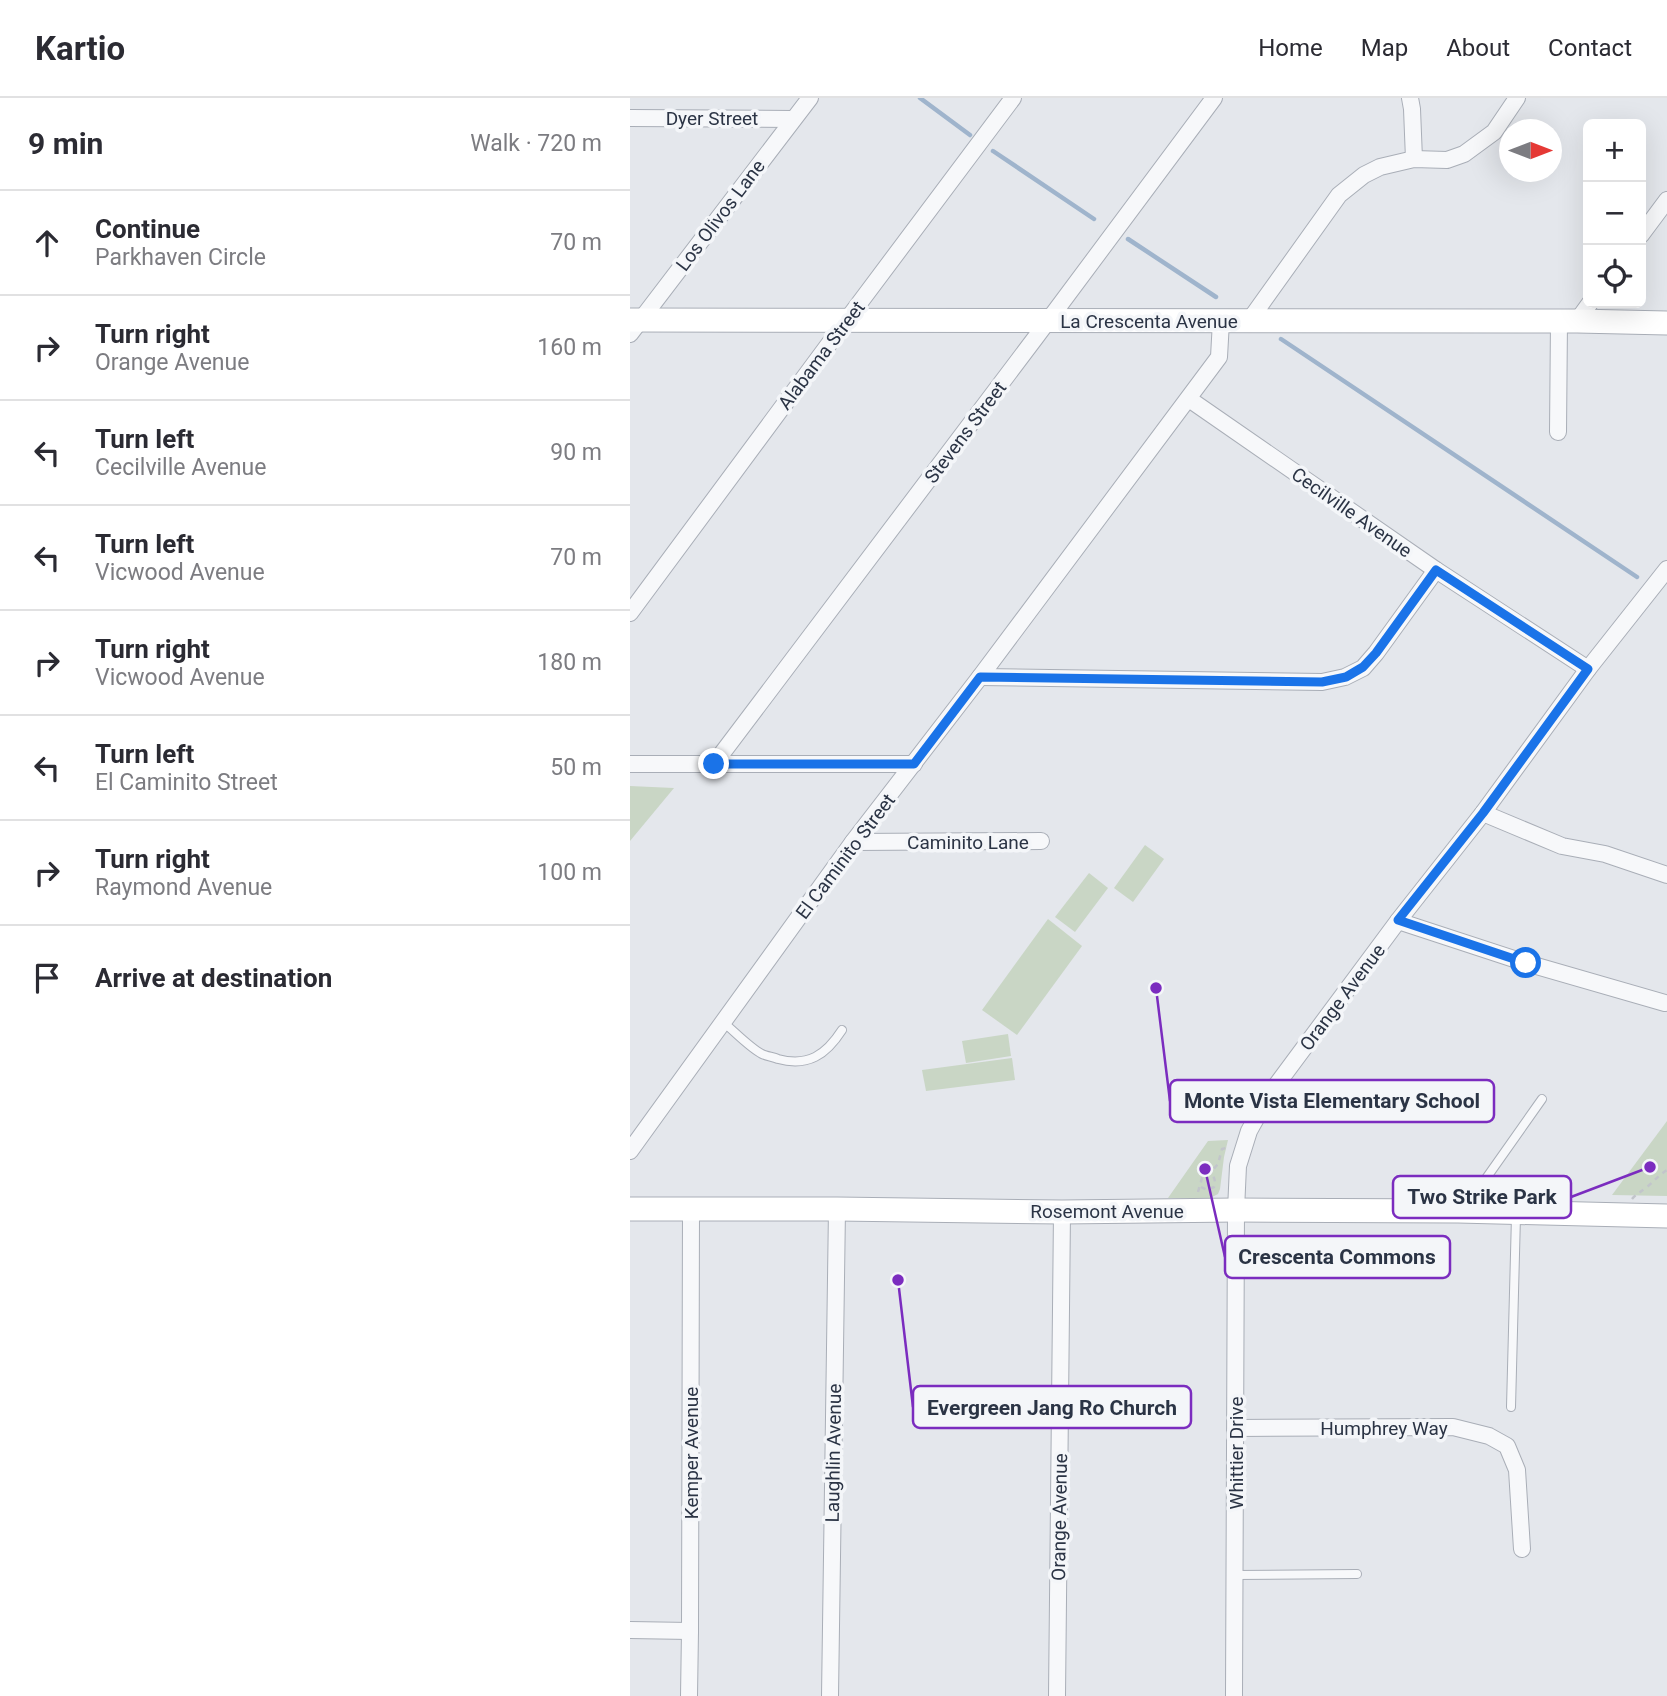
<!DOCTYPE html>
<html lang="en">
<head>
<meta charset="utf-8">
<style>
  body { margin:0; font-family:Roboto,sans-serif; background:#f2f2f3; color:#2b2b33 }
  .controls { position:absolute; right:21px; top:21px; display:grid; overflow:hidden; border-radius:10px; box-shadow:0 7px 28px #0002 }
  .controls button { width:63px; height:63px; display:grid; place-items:center; padding:0; border:0; border-bottom:2px solid #e1e1e2; background:#fff; color:#2b2b33; font:35px sans-serif }
  .compass { position:absolute; left:869px; top:21px; width:63px; height:63px; border-radius:50%; background:#fff; box-shadow:0 7px 28px #0002; rotate:90deg }
  .stop { position:absolute; width:21px; height:21px; margin:-16px; border:5px solid #1a73e8; border-radius:50%; background:#fff }
  .stop.end { background:#1a73e8; border-color:#fff; box-shadow:0 2px 7px #0008 }
  .list { margin:0; padding:0; list-style:none }
  h2 { display:flex; justify-content:space-between; align-items:center; height:91px; margin:0; padding:0 28px; font-size:30px }
  h2 small { font-size:23px; font-weight:400; color:#7c7c81 }
  .list li { display:grid; grid-template-columns:46px 1fr auto; gap:21px; align-items:center; box-sizing:border-box; height:105px; padding:0 28px; border-top:2px solid #e1e1e2 }
  .list b { display:block; font-size:26px; white-space:nowrap }
  .list p { margin:0; font-size:23px; white-space:nowrap; color:#7c7c81 }
  .list em { font-size:23px; font-style:normal; color:#7c7c81 }
  .icon { flex:none; width:38px; height:38px; fill:none; stroke:currentColor; stroke-width:2; stroke-linecap:round; stroke-linejoin:round }
  .map { position:relative; flex:none; width:1037px; height:1598px; overflow:hidden }
  header { display:flex; align-items:center; gap:42px; box-sizing:border-box; height:98px; padding:0 35px; background:#fff; border-bottom:2px solid #e1e1e2 }
  header strong { font-size:33px }
  nav { display:flex; gap:38px; margin-inline-start:auto; font-size:24px }
  main { display:flex }
  aside { flex:1; background:#fff }
  .map>svg:first-child { display:block }
  .green { fill:#c9d6c5 }
  .lines { fill:none; stroke-linecap:round; stroke-linejoin:round }
  .stream { stroke:#9fb4cc; stroke-width:4.5 }
  .lane-casing { stroke:#a9aeb7; stroke-width:10 }
  .street-casing { stroke:#a9aeb7; stroke-width:18 }
  .secondary-casing { stroke:#a9aeb7; stroke-width:25 }
  .path { stroke:#c2c5cb; stroke-width:2.5; stroke-dasharray:5 5; stroke-linecap:butt }
  .lane { stroke:#f7f8fa; stroke-width:8 }
  .street { stroke:#f7f8fa; stroke-width:16 }
  .secondary { stroke:#fff; stroke-width:23 }
  .route { stroke:#1a73e8; stroke-width:9 }
  .labels { text-anchor:middle; stroke-width:7; stroke-linejoin:round; paint-order:stroke }
  .street-label { font-size:19px; fill:#2b3445; stroke:#f4f6f9 }
  .leader { fill:none; stroke:#7b2cbf; stroke-width:2.5 }
  .callout-dot { fill:#7b2cbf; stroke:#f4f6f9; stroke-width:2.5 }
  .callout { fill:#f4f6f9; stroke:#7b2cbf; stroke-width:2.5 }
  .callout-label { font-size:21px; text-anchor:middle; font-weight:bold; fill:#2b3445 }
</style>
</head>
<body>
<header>
<strong>Kartio</strong>
<nav><a>Home</a><a>Map</a><a>About</a><a>Contact</a></nav>
</header>
<main>
<aside>
<h2>9 min<small>Walk · 720 m</small></h2>
<ul class="list">
<li><svg class="icon" aria-label="ahead" viewBox="0 0 24 24"><path d="M12 20V5M6 11l6-6 6 6"/></svg><div><b>Continue</b><p>Parkhaven Circle</p></div><em>70 m</em></li>
<li><svg class="icon" aria-label="right" viewBox="0 0 24 24"><path d="M7 20v-9h11M14 6l5 5-5 5"/></svg><div><b>Turn right</b><p>Orange Avenue</p></div><em>160 m</em></li>
<li><svg class="icon" aria-label="left" viewBox="0 0 24 24"><path d="M17 20v-9H6M10 6l-5 5 5 5"/></svg><div><b>Turn left</b><p>Cecilville Avenue</p></div><em>90 m</em></li>
<li><svg class="icon" aria-label="left" viewBox="0 0 24 24"><path d="M17 20v-9H6M10 6l-5 5 5 5"/></svg><div><b>Turn left</b><p>Vicwood Avenue</p></div><em>70 m</em></li>
<li><svg class="icon" aria-label="right" viewBox="0 0 24 24"><path d="M7 20v-9h11M14 6l5 5-5 5"/></svg><div><b>Turn right</b><p>Vicwood Avenue</p></div><em>180 m</em></li>
<li><svg class="icon" aria-label="left" viewBox="0 0 24 24"><path d="M17 20v-9H6M10 6l-5 5 5 5"/></svg><div><b>Turn left</b><p>El Caminito Street</p></div><em>50 m</em></li>
<li><svg class="icon" aria-label="right" viewBox="0 0 24 24"><path d="M7 20v-9h11M14 6l5 5-5 5"/></svg><div><b>Turn right</b><p>Raymond Avenue</p></div><em>100 m</em></li>
<li><svg class="icon" aria-label="arrive" viewBox="0 0 24 24"><path d="M6 21V4h12l-3 4 3 4H6"/></svg><div><b>Arrive at destination</b></div></li>
</ul>
</aside>
<div class="map">
<svg width="1037" height="1598" viewBox="0 0 1037 1598">
  <rect width="100%" height="100%" fill="#e4e7ec"/>
  <g class="green">
    <path d="M0 688 44 690 0 743Z"/>
    <path d="M515 747 534 761 503 804 484 790Z"/>
    <path d="M459 775 478 790 445 834 425 819Z"/>
    <path d="M418 821 452 848 387 937 352 912Z"/>
    <path d="M378 936 381 958 336 965 332 943Z"/>
    <path d="M382 960 385 982 296 993 292 972Z"/>
    <path d="M1037 1023V1098L982 1097Z"/>
    <path d="M598 1042 594 1059 590 1091 588 1096 580 1100H538L578 1043Z"/>
  </g>
  <g class="lines">
    <g class="stream">
      <path d="M290 0 340 37"/>
      <path d="M363 53 464 121"/>
      <path d="M498 141 586 199"/>
      <path d="M651 241 1007 479"/>
    </g>
    <g class="lane-casing">
      <g id="lane">
        <path d="M93 924C104 933 120 950 132 956 136 958 143 959 148 961 178 969 196 957 212 932"/>
        <path d="M840 1111 850 1089 912 1001"/>
        <path d="M881 1309 886 1118"/>
        <path d="M605 1477 727 1476"/>
      </g>
    </g>
    <g class="street-casing">
      <g id="street">
        <path d="M780 0 782 11 784 61"/>
        <path d="M0 20 163 21"/>
        <path d="M1011 137 1037 102"/>
        <path d="M619 223 709 97 734 77 750 69 784 61 817 62 834 56 864 34 887 0"/>
        <path d="M947 223 960 205"/>
        <path d="M0 236 180 0"/>
        <path d="M559 301 806 472 958 571"/>
        <path d="M928 334 929 223"/>
        <path d="M0 515 216 223 383 0"/>
        <path d="M350 579 692 584 715 579 733 570 746 555 806 472"/>
        <path d="M0 666H284"/>
        <path d="M84 666 406 239 584 0"/>
        <path d="M853 715 932 748 975 756 1037 777"/>
        <path d="M223 744 411 743"/>
        <path d="M768 823 896 865 1035 905"/>
        <path d="M0 1053 223 744 350 579 589 259 591 223"/>
        <path d="M606 1330 823 1329 859 1338 877 1348 887 1372 892 1451"/>
        <path d="M0 1532 60 1533"/>
        <path d="M59 1598 60 1533 61 1111"/>
        <path d="M200 1598 207 1111"/>
        <path d="M427 1598 432 1114"/>
        <path d="M604 1598 606 1112 608 1068 619 1033 639 997 768 823 853 715 958 571 1037 471"/>
      </g>
    </g>
    <g class="secondary-casing">
      <g id="secondary">
        <path d="M0 222 947 223 1037 225"/>
        <path d="M0 1111H207L432 1114 606 1112 828 1113 1037 1118"/>
      </g>
    </g>
    <g class="path">
      <path d="M568 1071 569 1075 575 1078"/>
      <path d="M571 1089 577 1092 584 1089C586 1083 585 1077 578 1076"/>
      <path d="M568 1094 572 1080 581 1074 588 1066 592 1051 600 1049"/>
      <path d="M1002 1101C1006 1096 1011 1094 1017 1089 1024 1083 1029 1077 1037 1072"/>
    </g>
    <use href="#lane" class="lane"/>
    <use href="#street" class="street"/>
    <use href="#secondary" class="secondary"/>
  </g>
  <g class="lines">
    <path class="route" d="M84 666H284L350 579 692 584 716 579 733 569 746 555 806 472 958 571 853 715 768 822 896 865"/>
  </g>
  <g class="labels">
    <g class="street-label">
      <text x="82" y="27">Dyer Street</text>
      <text transform="translate(90 117) rotate(-53)" y="7">Los Olivos Lane</text>
      <text x="519" y="230">La Crescenta Avenue</text>
      <text transform="translate(191 257) rotate(-53)" y="7">Alabama Street</text>
      <text transform="translate(335 334) rotate(-53)" y="7">Stevens Street</text>
      <text transform="translate(722 414) rotate(35)" y="7">Cecilville Avenue</text>
      <text x="338" y="751">Caminito Lane</text>
      <text transform="translate(215 758) rotate(-53)" y="7">El Caminito Street</text>
      <text transform="translate(712 899) rotate(-53)" y="7">Orange Avenue</text>
      <text x="477" y="1120">Rosemont Avenue</text>
      <text x="754" y="1337">Humphrey Way</text>
      <text transform="translate(61 1355) rotate(-90)" y="7">Kemper Avenue</text>
      <text transform="translate(203 1355) rotate(-89)" y="7">Laughlin Avenue</text>
      <text transform="translate(606 1355) rotate(-90)" y="7">Whittier Drive</text>
      <text transform="translate(429 1419) rotate(-89)" y="7">Orange Avenue</text>
    </g>
  </g>
  <path class="leader" d="M526 890L540 1003M1020 1069L941 1099M575 1071L595 1159M268 1182L283 1309"/>
  <g class="callout-dot">
    <circle cx="526" cy="890" r="7"/>
    <circle cx="1020" cy="1069" r="7"/>
    <circle cx="575" cy="1071" r="7"/>
    <circle cx="268" cy="1182" r="7"/>
  </g>
  <g class="callout">
    <rect x="540" y="982" width="324" height="42" rx="7"/>
    <rect x="763" y="1078" width="178" height="42" rx="7"/>
    <rect x="595" y="1138" width="225" height="42" rx="7"/>
    <rect x="283" y="1288" width="278" height="42" rx="7"/>
  </g>
  <g class="callout-label">
    <text x="702" y="1010">Monte Vista Elementary School</text>
    <text x="852" y="1106">Two Strike Park</text>
    <text x="707" y="1166">Crescenta Commons</text>
    <text x="422" y="1317">Evergreen Jang Ro Church</text>
  </g>
</svg>
<div class="controls">
<button>+</button>
<button>−</button>
<button><svg class="icon" aria-label="locate" viewBox="0 0 24 24"><circle cx="12" cy="12" r="6"/><path d="M12 2v4M12 18v4M2 12h4M18 12h4"/></svg></button>
</div>
<svg class="compass" viewBox="-18 -18 36 36"><path d="M0-13l5 13h-10z" fill="#e53935"/><path d="M0 13l5-13h-10z" fill="#7c7c81"/></svg>
<div class="stop" style="left:896px;top:865px"></div>
<div class="stop end" style="left:84px;top:666px"></div>
</div>
</main>
</body>
</html>
